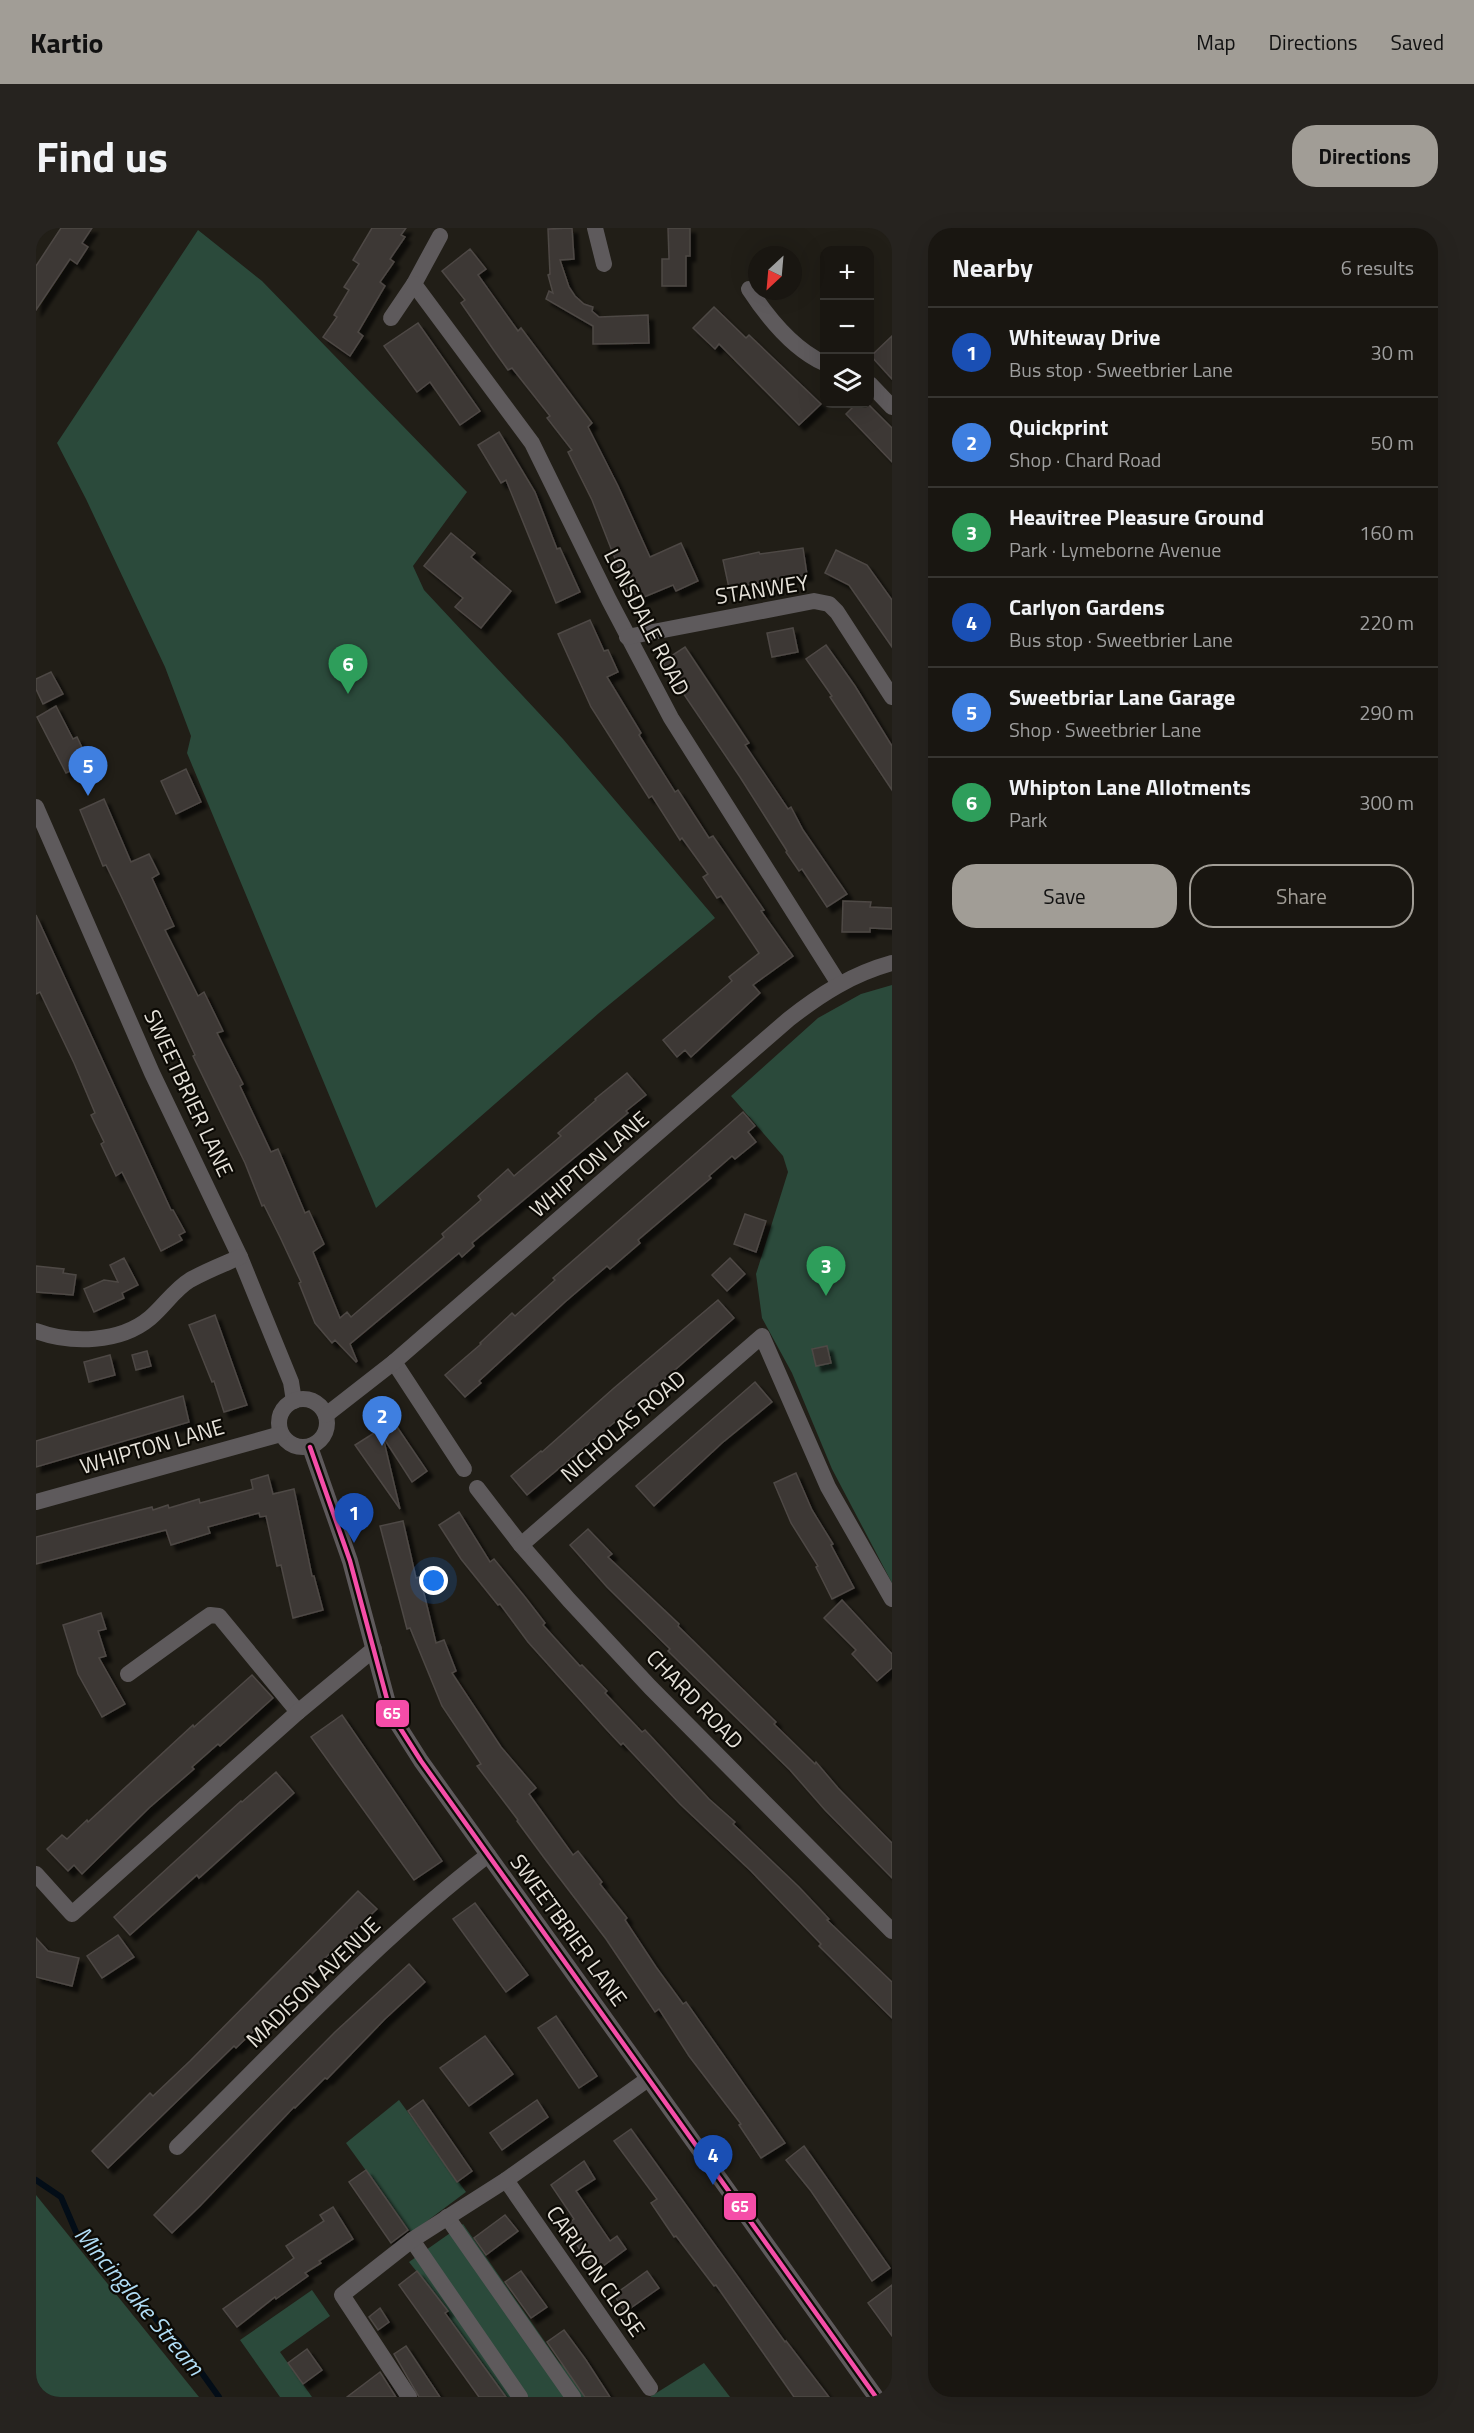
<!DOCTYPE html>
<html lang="en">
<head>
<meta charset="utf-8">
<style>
  body { margin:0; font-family:"Titillium Web",sans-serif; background:#26231f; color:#f1f3f6 }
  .controls { position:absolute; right:18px; top:18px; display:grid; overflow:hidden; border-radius:12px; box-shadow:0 6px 24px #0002 }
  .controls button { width:54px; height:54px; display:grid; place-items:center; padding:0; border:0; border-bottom:2px solid #373531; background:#191611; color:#f1f3f6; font:30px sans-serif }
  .compass { position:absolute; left:712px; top:18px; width:54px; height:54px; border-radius:50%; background:#191611; box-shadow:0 6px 24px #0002; rotate:206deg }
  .you { position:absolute; left:398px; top:1353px; width:21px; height:21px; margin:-15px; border:4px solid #fff; border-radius:50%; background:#1a73e8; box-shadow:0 0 0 9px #1a73e833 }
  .badge { display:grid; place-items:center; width:39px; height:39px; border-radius:50%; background:#a19d96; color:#fff; font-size:20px; font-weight:700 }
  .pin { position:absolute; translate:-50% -50px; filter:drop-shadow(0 2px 3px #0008) }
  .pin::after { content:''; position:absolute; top:32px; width:21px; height:18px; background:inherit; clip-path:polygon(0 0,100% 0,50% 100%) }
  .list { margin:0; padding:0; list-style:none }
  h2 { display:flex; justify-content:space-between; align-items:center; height:78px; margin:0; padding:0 24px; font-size:26px }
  h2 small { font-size:20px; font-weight:400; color:#9f9f9f }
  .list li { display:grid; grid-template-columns:39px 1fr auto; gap:18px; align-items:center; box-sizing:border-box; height:90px; padding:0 24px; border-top:2px solid #373531 }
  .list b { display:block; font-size:22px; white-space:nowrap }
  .list p { margin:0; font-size:20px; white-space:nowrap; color:#9f9f9f }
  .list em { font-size:20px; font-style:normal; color:#9f9f9f }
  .actions { display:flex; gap:12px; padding:18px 24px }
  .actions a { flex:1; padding:14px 0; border:2px solid #a19d96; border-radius:24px; text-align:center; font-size:21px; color:#a19d96 }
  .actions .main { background:#a19d96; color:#111 }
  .icon { flex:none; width:33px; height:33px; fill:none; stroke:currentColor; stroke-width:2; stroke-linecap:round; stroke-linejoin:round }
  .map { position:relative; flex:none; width:856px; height:2169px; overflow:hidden; border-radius:24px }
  header { display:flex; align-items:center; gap:36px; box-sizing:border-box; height:84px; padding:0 30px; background:#a19d96; color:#111 }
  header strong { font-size:28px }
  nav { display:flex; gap:33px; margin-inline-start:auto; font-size:21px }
  .intro { display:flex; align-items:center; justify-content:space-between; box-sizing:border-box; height:144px; padding:0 36px }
  h1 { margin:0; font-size:42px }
  .button { padding:15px 27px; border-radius:24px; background:#a19d96; color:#111; font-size:21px; font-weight:700 }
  main { display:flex; gap:36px; padding:0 36px }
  aside { flex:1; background:#191611; border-radius:24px; box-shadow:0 6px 24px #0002 }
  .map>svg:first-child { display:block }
  .green { fill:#2b4a3b }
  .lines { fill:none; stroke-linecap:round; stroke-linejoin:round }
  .stream { stroke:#030d17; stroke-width:6 }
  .building { fill:#3d3835; stroke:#4e4845; stroke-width:1.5; filter:url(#shadow) }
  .street { stroke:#5e5a5c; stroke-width:16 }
  .bus-1-casing { stroke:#0c0a05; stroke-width:9 }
  .bus-1 { stroke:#f54da8; stroke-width:4.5 }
  .labels { text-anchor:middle; stroke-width:4.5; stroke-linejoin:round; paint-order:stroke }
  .street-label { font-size:22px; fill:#e6e2da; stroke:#0c0a05 }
  .water-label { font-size:24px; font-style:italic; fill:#b0dcf5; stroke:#0c0a05 }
  .line-badge { stroke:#0c0a05; stroke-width:2 }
  .badge-label { font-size:16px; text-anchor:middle; font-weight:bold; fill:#fff }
</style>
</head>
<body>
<header>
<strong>Kartio</strong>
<nav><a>Map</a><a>Directions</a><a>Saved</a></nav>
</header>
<div class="intro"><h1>Find us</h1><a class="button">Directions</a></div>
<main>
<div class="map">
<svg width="856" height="2169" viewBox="0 0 856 2169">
  <defs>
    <filter id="shadow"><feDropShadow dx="5.5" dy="5.5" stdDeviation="1.5" flood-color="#0009"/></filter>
  </defs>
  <rect width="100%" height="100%" fill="#211e17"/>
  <g class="green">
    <path d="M162 2 226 53 431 264 377 338 388 362 527 511 679 690 563 785 340 980 151 525 155 508 129 439 50 271 21 215Z"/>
    <path d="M856 757V1355L796 1241 756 1145 726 1090 720 1046 752 944 747 928 695 868 782 790 825 766Z"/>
    <path d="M363 1872 430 1964 375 2005 310 1915Z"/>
    <path d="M0 1967 163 2169H0Z"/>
    <path d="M427 1996 523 2134 532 2143 549 2169H470L415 2094 412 2083 373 2034Z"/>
    <path d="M276 2062 294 2088 244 2124 276 2169H244L204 2112Z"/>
    <path d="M668 2135 694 2169H614Z"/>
  </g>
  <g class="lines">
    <path class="stream" d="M0 1952 25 1969 40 2004 68 2035 97 2059 122 2094 145 2116 183 2169"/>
  </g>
  <g class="building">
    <path d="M25 0H56L46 15 52 19 41 36 34 31 0 82V38Z"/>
    <path d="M336 0H370L365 7 369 9 354 31 358 34 344 54 349 58 322 104 327 108 314 128 287 109 301 89 298 87 313 62 308 59 323 36 317 32Z"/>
    <path d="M536 0 538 31 524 32 533 59 539 68 548 76 557 79 556 83 563 89 612 87 613 115 557 116V98L510 71 513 63 517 65 512 47 514 46 512 1Z"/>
    <path d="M632 0H654V28H650V58H626V31H633Z"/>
    <path d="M434 21 450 41 442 47 482 103 485 100 556 195 552 199 582 258 614 329 645 315 662 353 640 363 637 357 596 374 556 272 532 224 536 222 511 190 514 188 476 140 472 142 457 121 425 75 429 72 406 43Z"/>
    <path d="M678 79 710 110 713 107 785 176 763 197 683 116 679 121 657 100Z"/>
    <path d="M382 95 444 183 424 197 394 154 381 164 348 118Z"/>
    <path d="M856 108V151L835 128Z"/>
    <path d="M820 176H832L856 200V234L810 186Z"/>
    <path d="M463 204 499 264 521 321 524 320 544 364 520 375 470 252 465 255 442 217Z"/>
    <path d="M415 305 439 325 435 329 475 363 445 400 419 379 427 370 388 338Z"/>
    <path d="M767 320 771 347 693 360 687 332 723 324 724 326Z"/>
    <path d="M800 322 831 337 856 372V419L813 357 789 345Z"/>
    <path d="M554 392 568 423 572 422 582 444 571 449 605 505 603 507 639 564 642 562 673 610 677 608 728 682 725 683 757 728 717 757 724 765 655 829 649 822 641 829 627 812 696 753 693 749 723 725 685 668 681 670 667 649 672 646 646 610 644 612 616 568 613 570 555 479 522 406Z"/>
    <path d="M757 400 762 424 736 429 731 405Z"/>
    <path d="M790 417 819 458 856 518V562L794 469 796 468 770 431Z"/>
    <path d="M649 419 713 515 709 517 752 581 755 579 767 602 811 666 791 679 766 641 763 643 750 624 751 623 704 549 626 434Z"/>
    <path d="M15 444 27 466 7 476 0 461V451Z"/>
    <path d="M20 478 37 511 41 509 53 534 30 545 1 489Z"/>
    <path d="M150 541 165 574 140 586 125 553Z"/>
    <path d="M68 571 95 634 113 626 123 646 116 650 138 698 129 702 162 768 168 764 187 803 181 805 207 856 204 858 235 924 242 921 269 985 273 983 288 1016 277 1024 304 1090 311 1084 315 1089 358 1052 408 1009 406 1006 445 972 442 968 472 941 478 948 525 908 522 905 560 872 559 871 591 845 610 867 590 883 592 885 436 1015 438 1018 426 1029 423 1025 314 1116 321 1133 320 1134 299 1112 296 1115 279 1095 263 1055 265 1054 244 1009 228 977 226 978 209 935 157 828 159 827 85 668 70 637 67 638 44 582Z"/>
    <path d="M807 673 835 674 834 679 856 680V701L834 700V704H806Z"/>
    <path d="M0 687 135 982H137L149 1004 143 1007 146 1012 125 1023 86 944 80 948 65 916 68 914 55 887 59 885 38 835 4 764 0 766Z"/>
    <path d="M707 884 719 898 712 904 720 914 699 931 696 928 673 948 675 950 602 1012 604 1015 574 1041 571 1038 529 1074 443 1153 445 1155 429 1169 409 1147 445 1116 444 1115 476 1085 479 1088 519 1052 517 1050Z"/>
    <path d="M709 986 730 993 720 1024 698 1016Z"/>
    <path d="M88 1030 102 1057 86 1065 88 1070 58 1084 48 1061 68 1052 82 1054 74 1037Z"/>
    <path d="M694 1030 709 1046 691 1063 676 1047Z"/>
    <path d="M0 1038 28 1041 27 1045 40 1047 37 1067 0 1064Z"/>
    <path d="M682 1072 698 1090 598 1178 491 1267 475 1248 505 1223 506 1224 578 1160Z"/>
    <path d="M179 1087 211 1177 188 1184 178 1153 176 1154 153 1097Z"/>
    <path d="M791 1118 795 1135 780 1138 776 1121Z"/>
    <path d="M111 1123 115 1138 100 1142 96 1127Z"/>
    <path d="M74 1127 79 1147 53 1154 48 1134Z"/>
    <path d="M719 1154 736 1174 686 1215 618 1278 600 1258Z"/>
    <path d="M147 1168 153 1194 0 1239V1213Z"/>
    <path d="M357 1193 391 1243 376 1254 347 1209 364 1281 319 1217Z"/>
    <path d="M760 1245 776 1282 797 1316 795 1317 818 1360 796 1371 780 1339 782 1338 755 1295 738 1255Z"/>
    <path d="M232 1247 237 1266 258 1261 276 1348H278L287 1382 257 1390 245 1337 241 1338 230 1288 224 1289 223 1285 172 1299 174 1305 135 1317 130 1302 0 1336V1309L116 1279 117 1282 132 1277 133 1280 163 1271 164 1275 217 1261 215 1252Z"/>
    <path d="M423 1284 454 1334 458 1331 489 1369 509 1395 507 1397 544 1438 546 1437 571 1463 569 1465 606 1504 609 1502 673 1571 699 1594 697 1596 763 1659 793 1691 791 1692 856 1754V1790L783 1718 785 1716 715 1643 644 1576 587 1515 585 1517 571 1502 492 1414 464 1376 462 1377 425 1331 403 1297Z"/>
    <path d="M367 1293 380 1350 384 1349 400 1415 408 1412 420 1443 416 1445 465 1519 500 1560 493 1566 537 1627 542 1623 566 1654 564 1656 591 1690 589 1692 620 1739 647 1776 650 1774 749 1915 725 1930 703 1897 705 1896 653 1828 623 1781 619 1784 570 1711 509 1631 481 1593 482 1592 441 1538 445 1536 406 1478 374 1400 371 1401 344 1298Z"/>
    <path d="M552 1301 576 1326 572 1329 643 1396 642 1398 740 1494 738 1496 779 1536 780 1534 802 1560 856 1615V1650L789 1582 754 1542 632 1423 634 1421 571 1359 534 1317Z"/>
    <path d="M806 1372 856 1426V1440L841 1453 816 1426 820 1422 788 1390Z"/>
    <path d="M65 1385 70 1401 62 1403 70 1428 63 1430 89 1476 66 1489 42 1446 27 1397Z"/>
    <path d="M216 1447 237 1470 184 1518 182 1516 156 1539 158 1541 113 1580 46 1646 38 1637 32 1643 11 1621 26 1607 31 1611 51 1592 52 1594 157 1497 158 1499Z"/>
    <path d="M306 1487 406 1633 378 1652 275 1509Z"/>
    <path d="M240 1544 258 1565 163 1650 161 1647 94 1707 78 1689 205 1573 206 1574Z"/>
    <path d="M322 1663 341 1681 289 1730 291 1731 227 1794 200 1820 198 1818 72 1940 56 1923 114 1865 117 1868 154 1833Z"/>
    <path d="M439 1675 492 1747 470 1764 417 1691Z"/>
    <path d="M82 1707 98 1729 66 1750 51 1728Z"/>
    <path d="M0 1710 12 1723 43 1730 36 1758 0 1749Z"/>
    <path d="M373 1736 389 1754 349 1791 291 1851 289 1850 259 1880 258 1879 164 1978 136 2005 118 1987 299 1804Z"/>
    <path d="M520 1788 561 1848 543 1860 502 1800Z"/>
    <path d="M449 1808 477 1846 433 1878 404 1840Z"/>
    <path d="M387 1872 436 1943 421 1954 372 1883Z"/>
    <path d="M501 1872 512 1889 466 1922 454 1905Z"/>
    <path d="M595 1901 749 2114 750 2113 793 2169H758L680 2057 678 2058 640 2008 638 2009 615 1975 621 1971 578 1913Z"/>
    <path d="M768 1918 854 2040 836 2053 775 1963 750 1932Z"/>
    <path d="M548 1933 559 1951 540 1963 574 2013 581 2008 590 2021 559 2044 528 1998 538 1991 515 1957Z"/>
    <path d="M330 1942 372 2002 355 2015 313 1954Z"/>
    <path d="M297 1979 317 2011 283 2033 285 2035 269 2045 272 2048 240 2071 239 2069 201 2099 187 2081 258 2030 250 2018 288 1993 284 1987Z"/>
    <path d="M469 1987 482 2003 450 2027 438 2010Z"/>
    <path d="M381 2043 412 2083 409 2085 470 2169H443L363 2057Z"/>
    <path d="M485 2043 511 2079 495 2090 469 2054Z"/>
    <path d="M611 2043 623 2060 589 2084 578 2067Z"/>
    <path d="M856 2057V2108L832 2075Z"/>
    <path d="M344 2080 353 2094 342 2102 333 2089Z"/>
    <path d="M528 2102 550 2132 574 2169H549L511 2114Z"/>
    <path d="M370 2118 404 2169H383L358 2126Z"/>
    <path d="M271 2121 286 2142 267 2156 252 2135Z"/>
    <path d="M344 2144 360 2169H311Z"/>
  </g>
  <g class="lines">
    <g class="street">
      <path d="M559 0 568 36"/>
      <path d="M404 8 378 56 496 215 573 372 635 490 803 756"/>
      <path d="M713 61C732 90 757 121 788 135"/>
      <path d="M355 90 378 56"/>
      <path d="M834 156 856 179"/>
      <path d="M591 409 778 373 793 376 801 384 856 469"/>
      <path d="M0 579 116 845 204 1029 255 1154 258 1173"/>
      <path d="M0 1103C35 1116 84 1115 114 1090 128 1078 139 1061 154 1052 170 1043 188 1036 204 1029"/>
      <path d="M358 1134 428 1241"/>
      <circle cx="267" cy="1195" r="24"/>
      <path d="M290 1187 358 1134 753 791C785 766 816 746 856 735"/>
      <path d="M274 1219 314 1333 352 1475 359 1492 385 1533 840 2169"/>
      <path d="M441 1260 485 1317 533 1372 614 1459 856 1703"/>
      <path d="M0 1274 245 1206"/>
      <path d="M485 1317 726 1108 792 1259 856 1371"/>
      <path d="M92 1446 164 1394 174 1387 183 1388 262 1484"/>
      <path d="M0 1646 36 1686 262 1484 338 1421"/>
      <path d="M141 1919C242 1820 339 1714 452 1627"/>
      <path d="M470 1952 614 2160"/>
      <path d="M411 1989 537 2169"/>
      <path d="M376 2012 484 2169"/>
      <path d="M373 2169 306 2067 376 2012 470 1952 612 1851"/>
    </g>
    <g class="bus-1-casing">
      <path id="bus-1" d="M274 1219 314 1333 352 1475 359 1492 385 1533 840 2169"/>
    </g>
    <use href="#bus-1" class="bus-1"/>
  </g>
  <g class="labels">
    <g class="street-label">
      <text transform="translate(726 361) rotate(-9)" y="8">STANWEY</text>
      <text transform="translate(611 394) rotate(63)" y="8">LONSDALE ROAD</text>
      <text transform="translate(153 865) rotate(65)" y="8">SWEETBRIER LANE</text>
      <text transform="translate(553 936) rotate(-41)" y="8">WHIPTON LANE</text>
      <text transform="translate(587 1198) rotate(-41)" y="8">NICHOLAS ROAD</text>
      <text transform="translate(116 1218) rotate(-16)" y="8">WHIPTON LANE</text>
      <text transform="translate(659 1471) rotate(46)" y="8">CHARD ROAD</text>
      <text transform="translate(533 1702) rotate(54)" y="8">SWEETBRIER LANE</text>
      <text transform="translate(277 1754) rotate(-44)" y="8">MADISON AVENUE</text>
      <text transform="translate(560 2043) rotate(55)" y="8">CARLYON CLOSE</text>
    </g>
    <g class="water-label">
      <text transform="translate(103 2073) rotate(50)" y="8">Mincinglake Stream</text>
    </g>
  </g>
  <g class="line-badge">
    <rect x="339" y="1471" width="35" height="29" rx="6" fill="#f54da8"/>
    <rect x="687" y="1964" width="34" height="29" rx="6" fill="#f54da8"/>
  </g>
  <g class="badge-label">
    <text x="356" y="1491">65</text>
    <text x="704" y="1984">65</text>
  </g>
</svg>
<div class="controls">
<button>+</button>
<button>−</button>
<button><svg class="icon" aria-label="layers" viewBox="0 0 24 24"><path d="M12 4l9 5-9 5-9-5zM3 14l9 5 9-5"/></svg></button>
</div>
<svg class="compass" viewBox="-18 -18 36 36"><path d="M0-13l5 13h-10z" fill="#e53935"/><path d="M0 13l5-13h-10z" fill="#9f9f9f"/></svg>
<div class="you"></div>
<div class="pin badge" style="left:318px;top:1315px;background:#1a4fb4">1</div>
<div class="pin badge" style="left:346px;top:1218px;background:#3f7fe0">2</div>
<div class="pin badge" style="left:790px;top:1068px;background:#2e9e5b">3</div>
<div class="pin badge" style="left:677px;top:1957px;background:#1a4fb4">4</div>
<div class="pin badge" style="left:52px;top:568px;background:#3f7fe0">5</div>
<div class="pin badge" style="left:312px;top:466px;background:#2e9e5b">6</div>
</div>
<aside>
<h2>Nearby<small>6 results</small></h2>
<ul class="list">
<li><span class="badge" style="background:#1a4fb4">1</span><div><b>Whiteway Drive</b><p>Bus stop · Sweetbrier Lane</p></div><em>30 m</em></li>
<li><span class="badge" style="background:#3f7fe0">2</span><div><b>Quickprint</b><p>Shop · Chard Road</p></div><em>50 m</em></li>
<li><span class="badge" style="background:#2e9e5b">3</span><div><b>Heavitree Pleasure Ground</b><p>Park · Lymeborne Avenue</p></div><em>160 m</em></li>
<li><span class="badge" style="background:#1a4fb4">4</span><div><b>Carlyon Gardens</b><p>Bus stop · Sweetbrier Lane</p></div><em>220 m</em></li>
<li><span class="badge" style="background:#3f7fe0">5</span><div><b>Sweetbriar Lane Garage</b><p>Shop · Sweetbrier Lane</p></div><em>290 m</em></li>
<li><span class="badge" style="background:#2e9e5b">6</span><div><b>Whipton Lane Allotments</b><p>Park</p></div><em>300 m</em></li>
</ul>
<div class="actions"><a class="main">Save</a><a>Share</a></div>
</aside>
</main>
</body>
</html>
